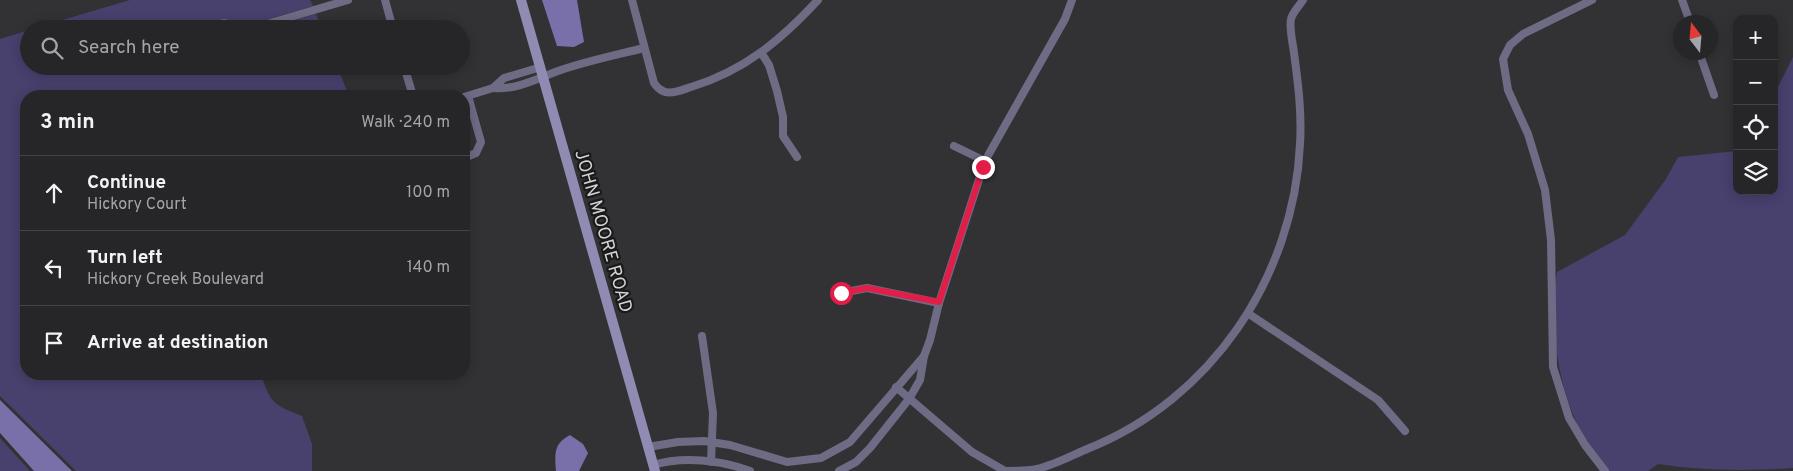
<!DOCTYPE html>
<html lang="en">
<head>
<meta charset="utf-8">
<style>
  body { margin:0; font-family:Overpass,sans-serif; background:#323234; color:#f1f3f6 }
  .controls { position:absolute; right:15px; top:15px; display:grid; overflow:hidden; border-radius:10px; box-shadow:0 2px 12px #0003 }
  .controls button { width:45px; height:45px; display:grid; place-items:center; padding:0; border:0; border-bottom:1px solid #424345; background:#262628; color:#f1f3f6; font:25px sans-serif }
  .compass { position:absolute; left:1673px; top:15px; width:45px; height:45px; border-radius:50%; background:#262628; box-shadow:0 2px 12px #0003; rotate:344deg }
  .stop { position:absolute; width:15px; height:15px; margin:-11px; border:4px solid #e11d48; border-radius:50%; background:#fff }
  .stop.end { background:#e11d48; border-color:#fff; box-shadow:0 1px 5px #0008 }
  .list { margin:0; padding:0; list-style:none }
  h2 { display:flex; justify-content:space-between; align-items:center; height:65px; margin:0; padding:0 20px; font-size:21px }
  h2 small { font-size:16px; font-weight:400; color:#a4a5a8 }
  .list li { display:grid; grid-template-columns:32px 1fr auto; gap:15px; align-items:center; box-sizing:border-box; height:75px; padding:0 20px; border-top:1px solid #424345 }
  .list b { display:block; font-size:19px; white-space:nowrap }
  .list p { margin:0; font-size:16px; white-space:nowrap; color:#a4a5a8 }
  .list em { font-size:16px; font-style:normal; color:#a4a5a8 }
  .icon { flex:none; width:28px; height:28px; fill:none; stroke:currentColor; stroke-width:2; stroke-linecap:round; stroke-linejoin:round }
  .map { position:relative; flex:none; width:1793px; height:471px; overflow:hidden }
  .search { position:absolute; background:#262628; box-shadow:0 2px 12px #0003; left:20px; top:20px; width:450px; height:55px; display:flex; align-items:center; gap:12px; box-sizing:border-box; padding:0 18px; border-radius:28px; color:#a4a5a8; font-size:19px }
  .panel { position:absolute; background:#262628; box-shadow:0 2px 12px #0003; left:20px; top:90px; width:450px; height:290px; border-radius:20px }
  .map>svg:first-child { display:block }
  .green { fill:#48406d }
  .water { fill:#7970a9 }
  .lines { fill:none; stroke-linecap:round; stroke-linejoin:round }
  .street { stroke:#6e6b85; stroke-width:8 }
  .secondary { stroke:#908bb3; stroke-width:10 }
  .route { stroke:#e11d48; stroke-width:6 }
  .labels { text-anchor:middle; stroke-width:4.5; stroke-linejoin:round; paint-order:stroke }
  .street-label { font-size:18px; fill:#d4d4d6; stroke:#1a1a1b }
</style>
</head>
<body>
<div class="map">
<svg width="1793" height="471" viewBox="0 0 1793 471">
  <rect width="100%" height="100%" fill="#323235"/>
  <g class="green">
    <path d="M130 0H310L313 6 238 28 226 19 213 22 207 29H32Z"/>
    <path d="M316 14 322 29H264Z"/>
    <path d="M29 30V66H337L349 96H26V374H261C270 403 274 405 302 416L312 444V471H76L0 396V39Z"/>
    <path d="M1793 57V468C1748 471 1703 471 1658 464L1648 471H1609C1600 459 1589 447 1582 434 1558 387 1548 324 1557 272L1625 235 1666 179 1678 157 1737 151V191H1774V95Z"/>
    <path d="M0 438 30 471H0Z"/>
  </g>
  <g class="water">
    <path d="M542 0H577L584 42 574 47 557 46Z"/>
    <path d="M0 400 72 471H34L0 433Z"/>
    <path d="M570 435 583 444 588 453 579 471H556C555 454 553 444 570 435Z"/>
  </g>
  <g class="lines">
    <g class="street">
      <path d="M385 0 393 29"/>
      <path d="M632 0 654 83C664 98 676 92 691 87 744 71 781 40 818 0"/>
      <path d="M1592 0 1523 34 1510 45 1503 59 1508 90 1528 134 1545 190 1551 240 1553 367 1569 418 1585 445 1605 471"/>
      <path d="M1682 0 1690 22"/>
      <path d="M211 29 215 25 225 23 235 29"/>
      <path d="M250 29 348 0"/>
      <path d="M1699 52 1714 95"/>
      <path d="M762 54 769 65 777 91 783 117V136L797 157"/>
      <path d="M404 66 413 96"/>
      <path d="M493 88C517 90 536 79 558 71 586 61 616 55 644 48"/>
      <path d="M464 97 493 88 504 78 541 67"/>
      <path d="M954 146 985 161"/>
      <path d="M464 158 476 153 481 142 468 96"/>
      <path d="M841 293 867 288 939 303"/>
      <path d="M1249 314 1378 400 1405 431"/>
      <path d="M702 336 713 413 711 462"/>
      <path d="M896 387 972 452 1005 471"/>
      <path d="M648 447 678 442 704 441 730 445 787 462 821 458 850 442 924 356"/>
      <path d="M653 465C683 456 721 460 750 471"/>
      <path d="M839 471 856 462 870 448 909 399 920 380 924 356 930 340 939 303 985 161 1065 19 1072 0"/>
      <path d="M1007 471C1017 471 1028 471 1037 469 1054 465 1071 456 1087 449 1211 400 1294 277 1300 144 1302 113 1298 83 1294 53 1293 44 1289 28 1291 19 1292 13 1300 5 1303 0"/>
    </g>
    <path class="secondary" d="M521 0 655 471"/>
  </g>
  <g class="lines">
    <path class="route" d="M841 293 867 288 939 302 983 167"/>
  </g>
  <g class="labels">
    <g class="street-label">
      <text transform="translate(604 231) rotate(74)" y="6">JOHN MOORE ROAD</text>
    </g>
  </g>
</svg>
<div class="controls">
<button>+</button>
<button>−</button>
<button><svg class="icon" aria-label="locate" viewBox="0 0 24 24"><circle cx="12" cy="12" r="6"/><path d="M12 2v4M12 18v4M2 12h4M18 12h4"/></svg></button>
<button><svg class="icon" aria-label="layers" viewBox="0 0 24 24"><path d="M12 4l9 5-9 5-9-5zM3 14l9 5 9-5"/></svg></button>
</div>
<svg class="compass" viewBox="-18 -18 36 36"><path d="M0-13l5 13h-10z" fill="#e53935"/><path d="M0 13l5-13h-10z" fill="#a4a5a8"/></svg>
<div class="stop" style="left:841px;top:293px"></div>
<div class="stop end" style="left:983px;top:167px"></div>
<div class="search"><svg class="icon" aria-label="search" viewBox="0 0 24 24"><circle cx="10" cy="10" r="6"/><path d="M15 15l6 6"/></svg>Search here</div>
<section class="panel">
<h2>3 min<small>Walk · 240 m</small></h2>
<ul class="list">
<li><svg class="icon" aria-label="ahead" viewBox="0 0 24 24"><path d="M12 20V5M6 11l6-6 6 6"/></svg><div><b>Continue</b><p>Hickory Court</p></div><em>100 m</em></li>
<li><svg class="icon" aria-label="left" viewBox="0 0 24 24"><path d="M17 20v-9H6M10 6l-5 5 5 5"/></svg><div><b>Turn left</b><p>Hickory Creek Boulevard</p></div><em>140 m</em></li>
<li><svg class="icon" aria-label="arrive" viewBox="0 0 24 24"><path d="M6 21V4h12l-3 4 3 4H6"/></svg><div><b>Arrive at destination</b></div></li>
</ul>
</section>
</div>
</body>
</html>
